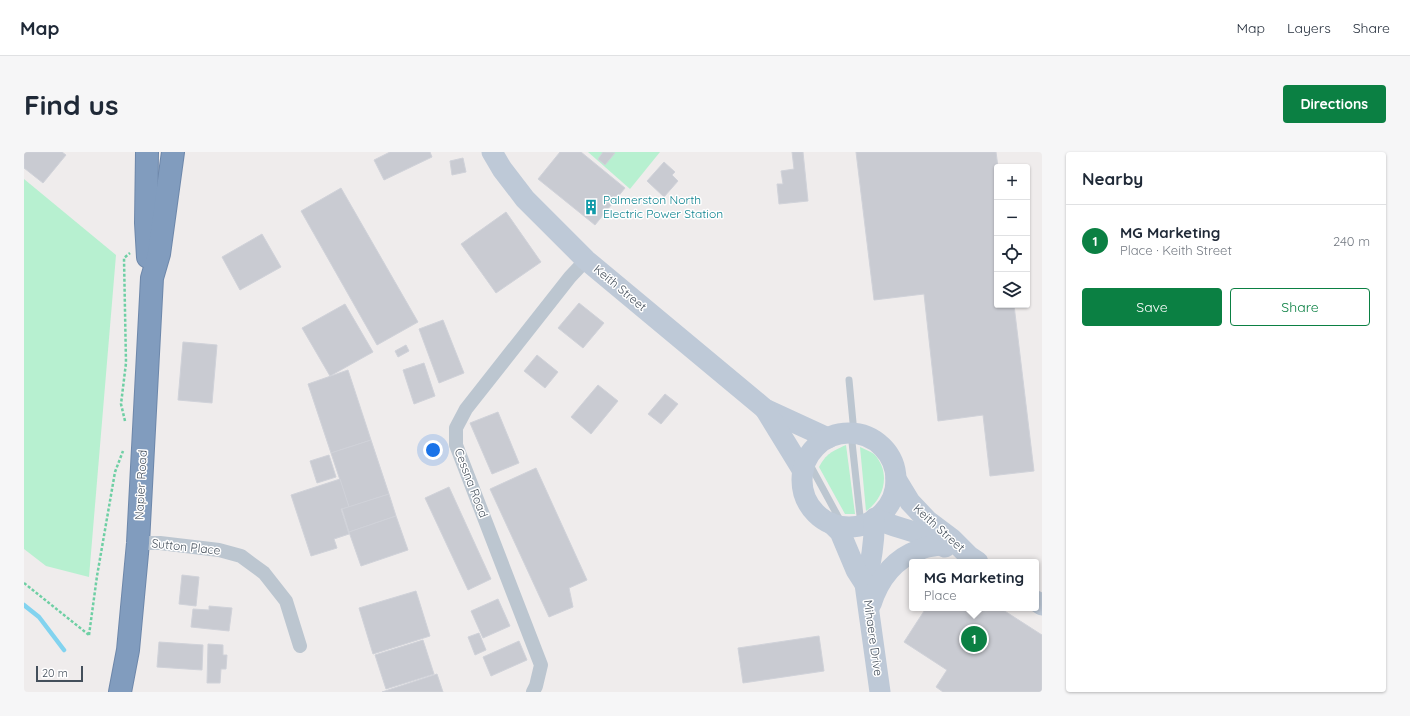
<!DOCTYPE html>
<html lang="en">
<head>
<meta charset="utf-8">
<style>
  body { margin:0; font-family:Quicksand,sans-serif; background:#f6f6f7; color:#1f2937 }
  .controls { position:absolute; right:12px; top:12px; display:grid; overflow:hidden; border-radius:4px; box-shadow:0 1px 3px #0004 }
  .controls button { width:36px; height:36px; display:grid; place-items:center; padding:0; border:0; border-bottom:1px solid #e0e1e3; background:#fff; color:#1f2937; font:20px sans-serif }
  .scale { position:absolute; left:12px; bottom:10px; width:47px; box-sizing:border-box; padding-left:4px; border:2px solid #444f5b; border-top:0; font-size:11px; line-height:14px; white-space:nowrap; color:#444f5b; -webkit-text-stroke:3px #fff; paint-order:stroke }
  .you { position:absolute; left:409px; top:298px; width:14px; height:14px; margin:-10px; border:3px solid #fff; border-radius:50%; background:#1a73e8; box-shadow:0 0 0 6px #1a73e833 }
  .badge { display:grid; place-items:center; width:26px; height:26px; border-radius:50%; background:#0b8043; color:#fff; font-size:13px; font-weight:700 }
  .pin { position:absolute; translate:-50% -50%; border:2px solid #fff; box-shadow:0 1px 4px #0006 }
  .popup { position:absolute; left:885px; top:407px; width:130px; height:52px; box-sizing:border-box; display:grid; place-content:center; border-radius:4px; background:#fff; filter:drop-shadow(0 1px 3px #0005); font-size:13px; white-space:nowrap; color:#747a83 }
  .popup b { font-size:15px; color:#1f2937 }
  .popup::after { content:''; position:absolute; left:50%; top:100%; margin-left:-8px; border:8px solid transparent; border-top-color:#fff }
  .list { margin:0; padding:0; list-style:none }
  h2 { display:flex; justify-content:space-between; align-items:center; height:52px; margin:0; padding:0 16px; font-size:17px }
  h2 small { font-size:13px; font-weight:400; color:#747a83 }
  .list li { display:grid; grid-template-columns:26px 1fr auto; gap:12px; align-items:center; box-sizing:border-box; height:72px; padding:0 16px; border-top:1px solid #e0e1e3 }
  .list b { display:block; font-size:15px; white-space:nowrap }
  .list p { margin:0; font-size:13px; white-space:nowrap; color:#747a83 }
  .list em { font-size:13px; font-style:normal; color:#747a83 }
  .actions { display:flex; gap:8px; padding:12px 16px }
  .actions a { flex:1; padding:9px 0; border:1px solid #0b8043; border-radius:4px; text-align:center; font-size:14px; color:#0b8043 }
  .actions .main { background:#0b8043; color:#fff }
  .icon { flex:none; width:22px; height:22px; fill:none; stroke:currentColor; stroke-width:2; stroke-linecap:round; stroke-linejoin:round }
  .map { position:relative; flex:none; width:1018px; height:540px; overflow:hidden; border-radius:4px }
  header { display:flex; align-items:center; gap:24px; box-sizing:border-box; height:56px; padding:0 20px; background:#fff; border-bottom:1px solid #e0e1e3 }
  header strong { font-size:19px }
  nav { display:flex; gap:22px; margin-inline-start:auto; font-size:14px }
  .intro { display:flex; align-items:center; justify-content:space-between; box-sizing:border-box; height:96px; padding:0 24px }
  h1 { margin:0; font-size:28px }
  .button { padding:10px 18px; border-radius:4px; background:#0b8043; color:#fff; font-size:14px; font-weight:700 }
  main { display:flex; gap:24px; padding:0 24px }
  aside { flex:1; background:#fff; border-radius:4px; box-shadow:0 1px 3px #0004 }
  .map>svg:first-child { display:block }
  .green { fill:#b7f0d0 }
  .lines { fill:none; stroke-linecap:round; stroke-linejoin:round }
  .stream { stroke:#82d3ef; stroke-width:4.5 }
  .building { fill:#c9cbd2; stroke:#d0d2d9 }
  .highway-casing { stroke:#6d87aa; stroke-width:24 }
  .path { stroke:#6ecfa4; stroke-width:2.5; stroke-dasharray:3 2; stroke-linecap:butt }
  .lane { stroke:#bcc6d0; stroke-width:7 }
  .street { stroke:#bcc6d0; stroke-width:14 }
  .secondary { stroke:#bec9d7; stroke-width:21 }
  .highway { stroke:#819cbe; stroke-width:22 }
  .labels { text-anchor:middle; stroke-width:3; stroke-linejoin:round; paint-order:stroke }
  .culture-label { font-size:12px; fill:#0d838f; stroke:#fff; text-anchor:start }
  .street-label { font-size:12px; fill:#444f5b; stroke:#fff }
</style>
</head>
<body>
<header>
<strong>Map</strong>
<nav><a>Map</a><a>Layers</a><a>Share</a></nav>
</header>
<div class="intro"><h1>Find us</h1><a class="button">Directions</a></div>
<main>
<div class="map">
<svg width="1018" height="540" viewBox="0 0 1018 540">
  <rect width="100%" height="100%" fill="#efecec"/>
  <g class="green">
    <path d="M564 0H636L606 37Z"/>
    <path d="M0 27 92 103 65 425 22 414 0 397Z"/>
    <path d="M822 293 831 362H821L795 315C802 302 808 299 822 293Z"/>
    <path d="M836 295C840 297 846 299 850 302 867 320 861 346 842 359Z"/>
  </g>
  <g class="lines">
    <path class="stream" d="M0 453 15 465 40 498"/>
  </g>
  <g class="building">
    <path d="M0 0H38L42 3 19 31 0 16Z"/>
    <path d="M366 0H406L408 5 360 28 350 8Z"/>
    <path d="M536 0H557L601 36 571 73 514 27Z"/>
    <path d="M579 0 591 1 581 13 574 7Z"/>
    <path d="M768 0H779L784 49 755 52 753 32H759L757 19 770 17Z"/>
    <path d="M832 0H972L974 15 973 153H990L1010 319 966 324 959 263 914 269 900 142 850 148Z"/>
    <path d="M439 6 442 20 428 23 426 9Z"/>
    <path d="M640 10 651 20 648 23 654 29 640 45 623 29Z"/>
    <path d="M317 36 394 170 353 193 277 59Z"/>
    <path d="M482 60 517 110 472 141 437 92Z"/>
    <path d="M238 82 257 115 216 138 198 105Z"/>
    <path d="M555 151 580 171 559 196 534 176Z"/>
    <path d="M321 152 349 200 306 224 278 176Z"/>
    <path d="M419 168 440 221 415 231 395 177Z"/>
    <path d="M159 190 193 193 188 251 154 248Z"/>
    <path d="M382 193 385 199 374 205 371 199Z"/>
    <path d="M513 203 534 220 521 236 500 219Z"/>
    <path d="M400 211 411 244 390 252 379 218Z"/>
    <path d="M324 218 347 288 307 301 284 232Z"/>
    <path d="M574 233 594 249 567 282 547 265Z"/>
    <path d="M641 242 654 252 637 272 624 262Z"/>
    <path d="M474 260 495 311 468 322 446 271Z"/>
    <path d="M347 288 365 342 325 355 307 301Z"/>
    <path d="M305 303 312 325 293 331 286 309Z"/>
    <path d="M512 316 563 428 545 436 549 455 525 465 466 337Z"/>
    <path d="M316 327 325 355 317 357 325 382 310 387 313 396 287 404 267 343Z"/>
    <path d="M425 335 467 427 444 438 401 346Z"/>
    <path d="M365 342 372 364 325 380 318 357Z"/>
    <path d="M372 364 384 398 337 414 325 380Z"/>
    <path d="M158 423 175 425 172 454 155 452Z"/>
    <path d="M392 439 406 484 349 502 335 456Z"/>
    <path d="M474 447 486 474 459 486 447 459Z"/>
    <path d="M185 454 208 456 205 479 167 475 169 457 185 458Z"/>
    <path d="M902 456H923L927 459 929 456H976L1018 483V540H919L912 535 923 518 880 490Z"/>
    <path d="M455 481 462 498 451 503 444 485Z"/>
    <path d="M795 484 800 519 719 531 714 496Z"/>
    <path d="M399 488 410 522 362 537 351 503Z"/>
    <path d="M495 489 503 508 467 524 459 505Z"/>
    <path d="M135 490 179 493 178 518 133 515Z"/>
    <path d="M184 492 199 493V503H203L202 517H197L196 531H183Z"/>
    <path d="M413 522 419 540H358Z"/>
  </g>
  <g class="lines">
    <g class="highway-casing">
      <g id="highway">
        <path d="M123 0 122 71 124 105"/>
        <path d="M96 540 104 498 114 391 128 126 135 102 149 0"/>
      </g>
    </g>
    <g class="path">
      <path d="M101 269 97 252 102 211 100 106 106 101"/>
      <path d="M0 431 65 483"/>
      <path d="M65 483 73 424 91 320 99 299"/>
    </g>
    <g class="lane">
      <path d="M825 228 830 281"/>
      <path d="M827 281 837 373"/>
      <path d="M785 311 817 370"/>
    </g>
    <g class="street">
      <path d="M114 391H136L195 398 217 404 240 421 262 449 276 494"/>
      <path d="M509 540 512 534 517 513 432 293V276L442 257 546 125 562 108"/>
    </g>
    <g class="secondary">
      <path d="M468 0 478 17 501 47 562 108 741 257 804 286"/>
      <path d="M741 257 779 319"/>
      <circle cx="825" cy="328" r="47"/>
      <path d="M872 327 886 350 904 369 928 387 945 404 954 410"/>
      <path d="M851 366C867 375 885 377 901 384 908 387 914 392 921 395"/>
      <path d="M850 367C851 387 847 413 841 432L856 540"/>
      <path d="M807 371 816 380 832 418 841 432"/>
      <path d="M1012 449 1018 453"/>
      <path d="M847 452C855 427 870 407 895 398 901 395 909 394 916 393"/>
    </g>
    <use href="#highway" class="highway"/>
  </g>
  <defs>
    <g id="building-bare" transform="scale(1.2)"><path d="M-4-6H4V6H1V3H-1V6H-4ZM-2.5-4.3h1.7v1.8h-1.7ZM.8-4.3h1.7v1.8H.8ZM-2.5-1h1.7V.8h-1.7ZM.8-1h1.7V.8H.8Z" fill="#0f9aa8" stroke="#fff" stroke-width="2.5" paint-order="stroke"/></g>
  </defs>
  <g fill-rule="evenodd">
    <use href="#building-bare" x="567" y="55"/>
  </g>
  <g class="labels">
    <g class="culture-label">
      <text x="579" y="52">Palmerston North<tspan x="579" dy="14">Electric Power Station</tspan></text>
    </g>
    <g class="street-label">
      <text transform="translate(596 136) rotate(40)" y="4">Keith Street</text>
      <text transform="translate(447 331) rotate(69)" y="4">Cessna Road</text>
      <text transform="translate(117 333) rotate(-87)" y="4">Napier Road</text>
      <text transform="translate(915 376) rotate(42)" y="4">Keith Street</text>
      <text transform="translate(162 395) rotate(6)" y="4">Sutton Place</text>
      <text transform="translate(849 486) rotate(82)" y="4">Mihaere Drive</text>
    </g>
  </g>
</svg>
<div class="controls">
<button>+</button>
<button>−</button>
<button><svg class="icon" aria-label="locate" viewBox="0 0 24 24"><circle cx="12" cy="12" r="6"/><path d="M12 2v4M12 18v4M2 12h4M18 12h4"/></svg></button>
<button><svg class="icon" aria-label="layers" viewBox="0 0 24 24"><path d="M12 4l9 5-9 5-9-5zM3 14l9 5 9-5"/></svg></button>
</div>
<div class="scale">20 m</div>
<div class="you"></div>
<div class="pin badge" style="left:950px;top:487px">1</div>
<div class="popup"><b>MG Marketing</b>Place</div>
</div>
<aside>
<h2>Nearby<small></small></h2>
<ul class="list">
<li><span class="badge">1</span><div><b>MG Marketing</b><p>Place · Keith Street</p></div><em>240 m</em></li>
</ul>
<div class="actions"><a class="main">Save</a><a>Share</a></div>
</aside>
</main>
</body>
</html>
